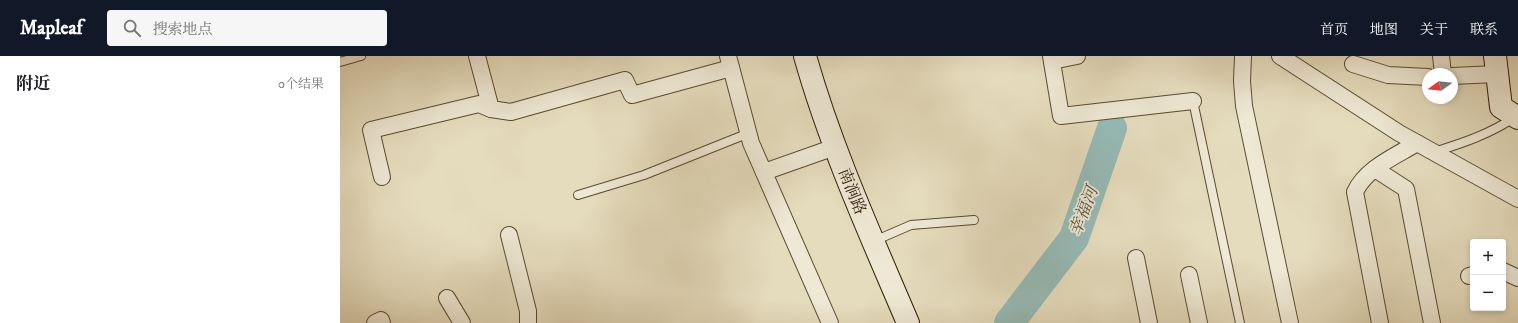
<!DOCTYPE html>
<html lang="zh">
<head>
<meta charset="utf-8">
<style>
  body { margin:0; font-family:"IM FELL DW Pica","Noto Serif SC",serif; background:#f6f6f6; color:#202124 }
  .controls { position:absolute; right:12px; bottom:12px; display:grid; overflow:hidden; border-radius:4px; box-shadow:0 2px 6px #0003 }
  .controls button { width:36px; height:36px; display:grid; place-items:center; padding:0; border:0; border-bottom:1px solid #e0e0e0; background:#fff; color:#202124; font:20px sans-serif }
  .compass { position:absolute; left:1082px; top:12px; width:36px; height:36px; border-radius:50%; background:#fff; box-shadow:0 2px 6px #0003; rotate:255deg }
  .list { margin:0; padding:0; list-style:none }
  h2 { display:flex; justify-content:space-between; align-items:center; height:52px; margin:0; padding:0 16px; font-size:17px }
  h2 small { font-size:13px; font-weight:400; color:#757577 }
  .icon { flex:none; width:22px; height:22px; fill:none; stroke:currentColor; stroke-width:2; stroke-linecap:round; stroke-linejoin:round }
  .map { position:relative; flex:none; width:1178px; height:267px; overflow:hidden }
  header { display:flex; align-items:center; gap:24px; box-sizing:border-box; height:56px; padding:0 20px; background:#111827; color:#fff }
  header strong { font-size:19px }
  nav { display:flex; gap:22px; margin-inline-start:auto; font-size:14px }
  .search { width:280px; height:36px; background:#f6f6f6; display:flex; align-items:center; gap:10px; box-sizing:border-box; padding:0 14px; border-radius:4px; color:#757577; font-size:15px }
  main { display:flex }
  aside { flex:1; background:#fff }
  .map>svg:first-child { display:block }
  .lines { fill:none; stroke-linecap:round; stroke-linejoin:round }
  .river { stroke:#96bab6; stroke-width:30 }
  .lane-casing { stroke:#5b4a2f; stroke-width:10 }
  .street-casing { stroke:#5b4a2f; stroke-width:18 }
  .secondary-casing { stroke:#2d1900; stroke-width:24 }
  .lane { stroke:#eee8d4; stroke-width:8 }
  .street { stroke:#eee8d4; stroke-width:16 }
  .secondary { stroke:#eee8d4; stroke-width:22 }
  .labels { text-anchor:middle; stroke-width:3.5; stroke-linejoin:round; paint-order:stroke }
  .street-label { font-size:16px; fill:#2d1900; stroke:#eee8d4 }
  .water-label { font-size:17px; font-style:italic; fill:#525140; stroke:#eee8d4 }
</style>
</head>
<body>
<header>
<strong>Mapleaf</strong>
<div class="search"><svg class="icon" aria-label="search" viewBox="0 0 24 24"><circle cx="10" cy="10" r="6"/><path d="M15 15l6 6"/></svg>搜索地点</div>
<nav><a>首页</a><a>地图</a><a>关于</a><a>联系</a></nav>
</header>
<main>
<aside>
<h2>附近<small>0个结果</small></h2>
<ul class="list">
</ul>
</aside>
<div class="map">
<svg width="1178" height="267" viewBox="0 0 1178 267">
  <rect width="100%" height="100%" fill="#e5dcbd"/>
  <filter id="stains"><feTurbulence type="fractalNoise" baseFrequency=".005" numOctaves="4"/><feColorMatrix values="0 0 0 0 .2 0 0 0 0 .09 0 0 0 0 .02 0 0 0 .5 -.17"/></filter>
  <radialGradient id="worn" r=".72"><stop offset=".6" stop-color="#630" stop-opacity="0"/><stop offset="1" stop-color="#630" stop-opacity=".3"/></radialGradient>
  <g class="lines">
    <path class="river" d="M669 267 734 182 772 72"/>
    <g class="lane-casing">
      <g id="lane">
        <path d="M0 6 21 0"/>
        <path d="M853 45 900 267"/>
        <path d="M1094 96C1123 87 1150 78 1175 61"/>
        <path d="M238 139 304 119 409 77"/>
        <path d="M534 185 571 169 634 164"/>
      </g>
    </g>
    <g class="street-casing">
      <g id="street">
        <path d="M137 0 151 53 171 56 285 24 292 39 391 12"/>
        <path d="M388 0 411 87 490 267"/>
        <path d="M711 0 721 60 853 45"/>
        <path d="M903 0 902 25 904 50 950 267"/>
        <path d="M940 0 1059 77 1178 143"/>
        <path d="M1101 0 1103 18"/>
        <path d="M712 5 737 0"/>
        <path d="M1013 8 1048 19 1088 21"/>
        <path d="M1112 20 1157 18"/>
        <path d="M1035 113 1066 133 1092 267"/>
        <path d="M424 116 495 91"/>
        <path d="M42 121 31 74 139 48 151 53"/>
        <path d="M169 179 188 255V267"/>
        <path d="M796 202 809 267"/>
        <path d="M1163 215 1178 222"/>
        <path d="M849 219 859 267"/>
        <path d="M1129 220 1133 219"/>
        <path d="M107 242 122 267"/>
        <path d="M35 267 41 264 42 267"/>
        <path d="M1040 267 1015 136C1026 112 1056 100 1077 87"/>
      </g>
    </g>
    <g class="secondary-casing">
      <g id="secondary">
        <path d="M465 0C491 92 531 180 568 267"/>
        <path d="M1155 0 1161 51 1178 62"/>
      </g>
    </g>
    <use href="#lane" class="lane"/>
    <use href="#street" class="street"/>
    <use href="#secondary" class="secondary"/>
  </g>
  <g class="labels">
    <g class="street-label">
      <text transform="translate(513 135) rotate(68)" y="6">南涧路</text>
    </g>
    <g class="water-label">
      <text transform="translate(743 155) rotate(-69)" y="6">幸福河</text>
    </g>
  </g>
  <rect width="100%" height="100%" filter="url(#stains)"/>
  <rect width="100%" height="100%" fill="url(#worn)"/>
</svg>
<div class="controls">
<button>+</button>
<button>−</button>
</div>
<svg class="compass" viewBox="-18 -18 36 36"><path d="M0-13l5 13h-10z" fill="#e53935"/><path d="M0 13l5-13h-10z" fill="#757577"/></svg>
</div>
</main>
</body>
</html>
